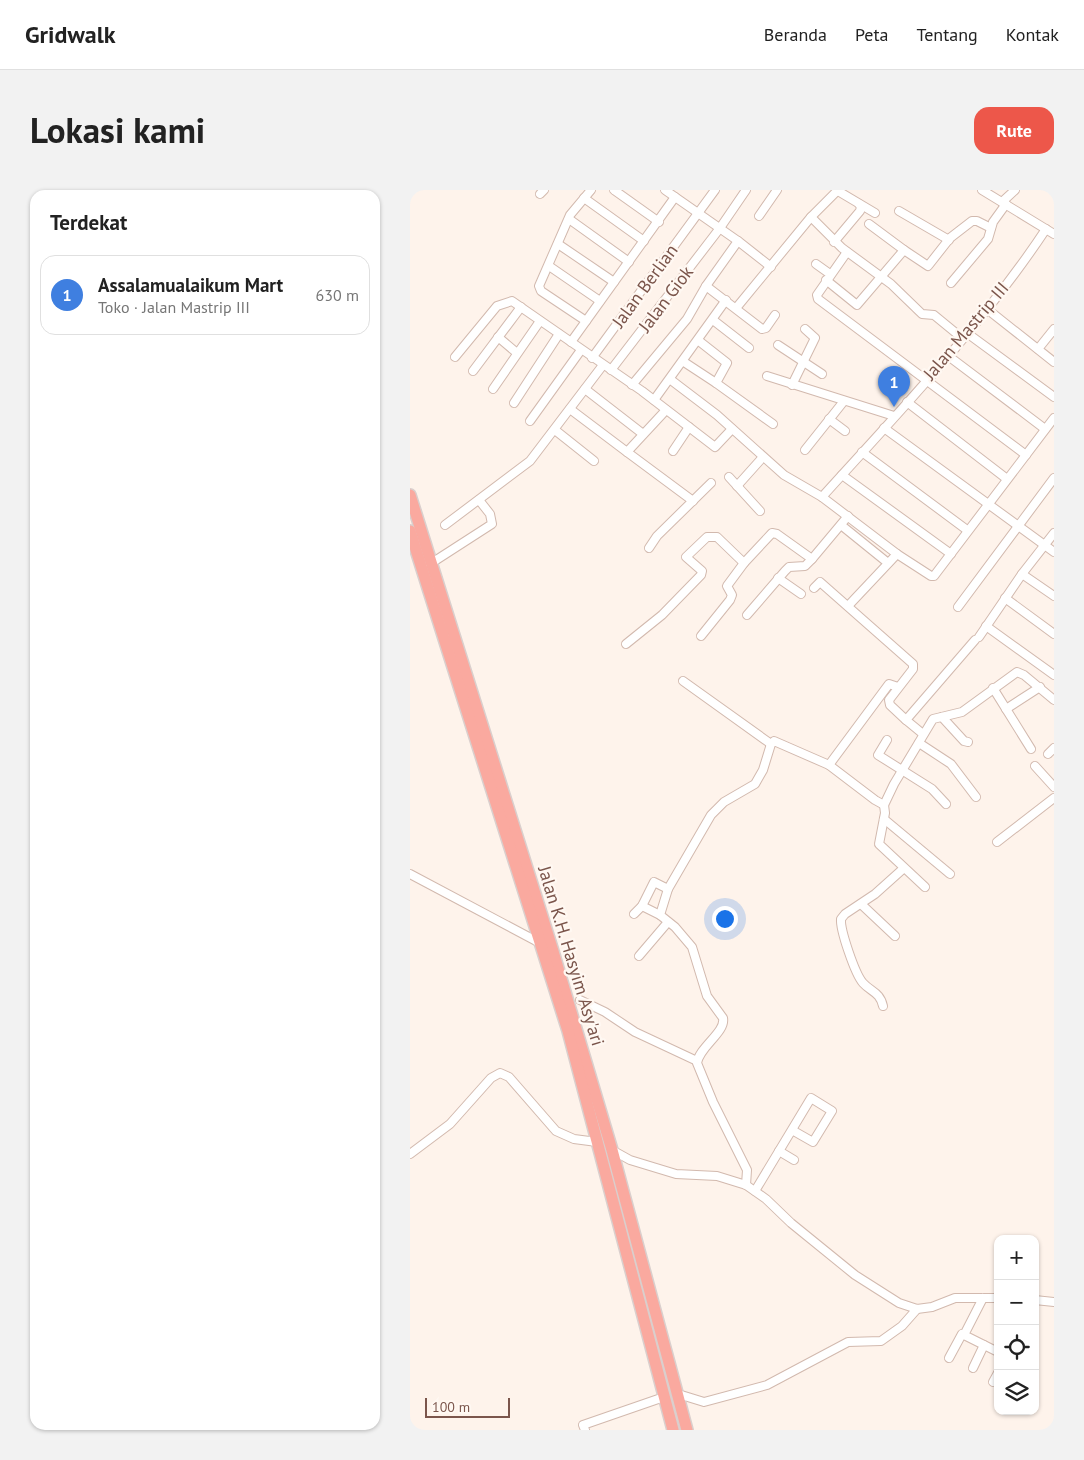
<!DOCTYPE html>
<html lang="id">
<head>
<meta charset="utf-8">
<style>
  body { margin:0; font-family:"PT Sans",sans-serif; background:#f2f2f2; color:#222 }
  .controls { position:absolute; right:15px; bottom:15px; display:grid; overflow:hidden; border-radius:10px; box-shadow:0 1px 4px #0004 }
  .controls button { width:45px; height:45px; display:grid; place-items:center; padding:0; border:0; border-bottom:1px solid #e0e0e0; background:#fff; color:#222; font:25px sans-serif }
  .scale { position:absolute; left:15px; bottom:12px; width:85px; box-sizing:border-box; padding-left:5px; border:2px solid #7b554b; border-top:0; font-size:14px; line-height:18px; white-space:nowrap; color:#7b554b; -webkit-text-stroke:4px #fff8f2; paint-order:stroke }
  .you { position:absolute; left:314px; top:728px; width:18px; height:18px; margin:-12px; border:4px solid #fff; border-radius:50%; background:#1a73e8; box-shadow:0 0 0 8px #1a73e833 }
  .badge { display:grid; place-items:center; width:32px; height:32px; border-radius:50%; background:#ed574a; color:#fff; font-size:16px; font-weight:700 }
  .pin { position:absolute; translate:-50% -41px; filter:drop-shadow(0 1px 2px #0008) }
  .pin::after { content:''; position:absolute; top:26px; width:18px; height:15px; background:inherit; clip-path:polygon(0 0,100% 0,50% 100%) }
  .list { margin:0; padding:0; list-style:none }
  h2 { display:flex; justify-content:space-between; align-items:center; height:65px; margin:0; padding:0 20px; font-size:21px }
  h2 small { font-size:16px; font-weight:400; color:#767676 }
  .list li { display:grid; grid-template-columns:32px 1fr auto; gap:15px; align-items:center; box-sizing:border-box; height:80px; margin:0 10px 10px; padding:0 10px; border:1px solid #e0e0e0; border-radius:15px }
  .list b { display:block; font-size:19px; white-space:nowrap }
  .list p { margin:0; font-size:16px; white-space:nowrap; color:#767676 }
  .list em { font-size:16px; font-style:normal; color:#767676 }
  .icon { flex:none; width:28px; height:28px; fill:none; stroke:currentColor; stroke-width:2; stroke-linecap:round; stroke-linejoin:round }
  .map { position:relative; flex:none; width:644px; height:1240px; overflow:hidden; border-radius:15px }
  header { display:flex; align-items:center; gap:30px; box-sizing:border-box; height:70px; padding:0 25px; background:#fff; border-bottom:1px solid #e0e0e0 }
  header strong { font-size:24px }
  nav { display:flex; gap:28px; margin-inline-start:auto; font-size:18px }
  .intro { display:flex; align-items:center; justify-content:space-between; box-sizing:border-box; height:120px; padding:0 30px }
  h1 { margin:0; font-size:35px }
  .button { padding:12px 22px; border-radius:15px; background:#ed574a; color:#fff; font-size:18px; font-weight:700 }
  main { display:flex; gap:30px; padding:0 30px }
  aside { flex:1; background:#fff; border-radius:15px; box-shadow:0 1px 4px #0004 }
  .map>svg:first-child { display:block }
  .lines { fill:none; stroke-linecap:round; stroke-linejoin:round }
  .minor-casing { stroke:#d2b9ae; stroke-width:10 }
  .highway-casing { stroke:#dacfcd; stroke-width:14 }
  .minor { stroke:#fff; stroke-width:8 }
  .highway { stroke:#faa99f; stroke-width:11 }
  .labels { text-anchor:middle; stroke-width:4.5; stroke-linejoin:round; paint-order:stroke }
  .street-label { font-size:18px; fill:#7b554b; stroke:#fff8f2 }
</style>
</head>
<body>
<header>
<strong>Gridwalk</strong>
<nav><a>Beranda</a><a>Peta</a><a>Tentang</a><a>Kontak</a></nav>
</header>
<div class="intro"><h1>Lokasi kami</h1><a class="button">Rute</a></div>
<main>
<aside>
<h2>Terdekat<small></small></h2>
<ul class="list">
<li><span class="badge" style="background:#3f7fe0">1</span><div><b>Assalamualaikum Mart</b><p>Toko · Jalan Mastrip III</p></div><em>630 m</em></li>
</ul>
</aside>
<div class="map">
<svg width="644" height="1240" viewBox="0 0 644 1240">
  <rect width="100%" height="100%" fill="#fef3eb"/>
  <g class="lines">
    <g class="minor-casing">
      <g id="minor">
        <path d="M204 0 249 32"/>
        <path d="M572 0 644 44"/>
        <path d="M428 1 465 23"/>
        <path d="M130 4 134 0"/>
        <path d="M174 8 234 51"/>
        <path d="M592 12 605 0"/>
        <path d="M489 21 539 50"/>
        <path d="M349 26 367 0"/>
        <path d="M401 27 432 58 481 94 512 124 524 125 552 148"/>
        <path d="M159 29 219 72"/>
        <path d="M459 34 494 60"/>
        <path d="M328 51 361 77"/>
        <path d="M424 52 450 21 451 17 449 14"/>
        <path d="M148 54 204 92"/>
        <path d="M437 62 407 105 408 109 616 265"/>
        <path d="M406 74 420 84"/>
        <path d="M139 76 190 111"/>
        <path d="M416 90 447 115 494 60 518 76 540 48 562 31H567L581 38"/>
        <path d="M541 93 578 49 583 32 596 14"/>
        <path d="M296 96 352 139 356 138 365 125"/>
        <path d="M327 117 401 27 428 0"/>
        <path d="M577 119 644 172"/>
        <path d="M303 130 339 158"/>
        <path d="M176 131 131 101 129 96 160 25 181 0"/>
        <path d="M557 143 644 207"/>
        <path d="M88 147 107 163"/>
        <path d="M289 151 317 173 306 193 363 234"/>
        <path d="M161 152 265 7"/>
        <path d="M368 155 412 184"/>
        <path d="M628 159 644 139"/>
        <path d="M537 165 635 239"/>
        <path d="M45 167 87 116 102 111 232 201 305 257 322 239"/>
        <path d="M182 168 305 0"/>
        <path d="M274 172 306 193"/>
        <path d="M201 180 310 38 336 0"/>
        <path d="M63 181 111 117"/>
        <path d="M357 186 484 226"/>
        <path d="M261 190 307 225 374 285 412 307 487 364 521 386H524L644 228"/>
        <path d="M222 195 277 129 296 96 328 51 255 0"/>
        <path d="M382 195 405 148 395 139"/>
        <path d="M83 199 130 131"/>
        <path d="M175 199 233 244"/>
        <path d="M244 210 316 110"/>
        <path d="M497 212 597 289"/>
        <path d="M104 213 149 144"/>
        <path d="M160 219 217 262 256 220"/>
        <path d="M419 229 435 241"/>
        <path d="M120 231 171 160"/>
        <path d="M474 238 644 362"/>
        <path d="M145 240 184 271"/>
        <path d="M395 260 434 211"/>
        <path d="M263 261 279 237"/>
        <path d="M217 262 283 311"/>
        <path d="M452 262 557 340"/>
        <path d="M432 285 541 364"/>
        <path d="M319 287 350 321"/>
        <path d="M327 296 353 267"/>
        <path d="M412 307C488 223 574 133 636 39"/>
        <path d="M35 335 120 271 193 175"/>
        <path d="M431 335 478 373"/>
        <path d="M239 358 247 346 301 293"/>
        <path d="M20 374 82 334 80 324 69 310"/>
        <path d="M612 384 644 406"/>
        <path d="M368 388 391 404"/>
        <path d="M404 398 410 392 503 474V479L479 510 480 515 496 530"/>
        <path d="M595 408 644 444"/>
        <path d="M438 416 487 364"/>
        <path d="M548 417 644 288"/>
        <path d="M337 425 375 381 379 377 395 376 402 369"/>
        <path d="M576 436 644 485"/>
        <path d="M291 446 320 410 322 405 317 396 334 373"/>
        <path d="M569 447 612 384 644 343"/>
        <path d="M216 454 252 425 291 385 292 381 276 367 297 347H307L334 373 362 343 367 344 402 369 438 326"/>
        <path d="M273 491 361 554"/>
        <path d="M583 498 621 559"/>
        <path d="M596 519 630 497"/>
        <path d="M532 527 554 551 558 552"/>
        <path d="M513 544 496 530 565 450"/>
        <path d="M477 550 468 565 522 599 536 614"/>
        <path d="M509 553 541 574 566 607"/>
        <path d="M638 564 644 558"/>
        <path d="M419 575 479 494 488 497"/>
        <path d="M625 576 644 597"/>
        <path d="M474 615 475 623 469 654 515 697"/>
        <path d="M474 629 540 684"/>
        <path d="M587 652 644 608"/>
        <path d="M0 684 130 753"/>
        <path d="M451 714 485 746"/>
        <path d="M232 716 250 725"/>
        <path d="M224 724 232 716 244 692 258 699"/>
        <path d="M229 766 258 732"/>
        <path d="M170 810 195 822 225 842 287 871"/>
        <path d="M473 816C470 802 461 802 453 793 445 784 430 740 431 729L435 724 465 704 494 678"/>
        <path d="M202 960 220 970 266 984 307 986 336 995 356 1009 381 1033 445 1085 489 1113 507 1119 522 1117 545 1108H588"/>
        <path d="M369 961 384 970"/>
        <path d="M0 964 40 934 81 888 90 883 99 887 146 941 164 949 187 952"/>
        <path d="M336 995 337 980 303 912 287 873C289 857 316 842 313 828L297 806 282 757 265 737 250 725 258 699 301 625 314 612 345 594 353 580 361 554 364 551 419 575 465 610 474 615 484 594 523 529 552 522 607 482 614 485 644 510"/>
        <path d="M345 1001 401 908 422 921 403 952 382 940"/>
        <path d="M573 1108 554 1145 588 1162"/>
        <path d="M625 1110 644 1112"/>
        <path d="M539 1168 552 1144 554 1145"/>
        <path d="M563 1178 574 1155"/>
        <path d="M583 1192 588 1183"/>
        <path d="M268 1204 294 1212 357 1195 438 1152 471 1151 492 1136 507 1119"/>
        <path d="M175 1240 173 1235 254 1207"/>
      </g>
    </g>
    <g class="highway-casing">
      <g id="highway">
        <path d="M0 305 142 758 202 960 277 1240"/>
        <path d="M0 341 158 841 263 1240"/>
      </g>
    </g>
    <use href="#minor" class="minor"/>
    <use href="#highway" class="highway"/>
  </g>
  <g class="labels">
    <g class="street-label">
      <text transform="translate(235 96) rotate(-54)" y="6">Jalan Berlian</text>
      <text transform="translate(256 109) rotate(-53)" y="6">Jalan Giok</text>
      <text transform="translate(556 141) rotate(-50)" y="6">Jalan Mastrip III</text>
      <text transform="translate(161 766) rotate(73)" y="6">Jalan K.H. Hasyim Asy'ari</text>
    </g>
  </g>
</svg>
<div class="controls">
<button>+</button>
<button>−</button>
<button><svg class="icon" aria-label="locate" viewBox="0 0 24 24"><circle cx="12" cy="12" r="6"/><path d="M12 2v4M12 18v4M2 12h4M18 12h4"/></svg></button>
<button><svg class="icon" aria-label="layers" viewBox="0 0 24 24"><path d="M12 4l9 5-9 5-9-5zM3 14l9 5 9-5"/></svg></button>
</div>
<div class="scale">100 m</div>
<div class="you"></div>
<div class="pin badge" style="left:484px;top:217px;background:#3f7fe0">1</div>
</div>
</main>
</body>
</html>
